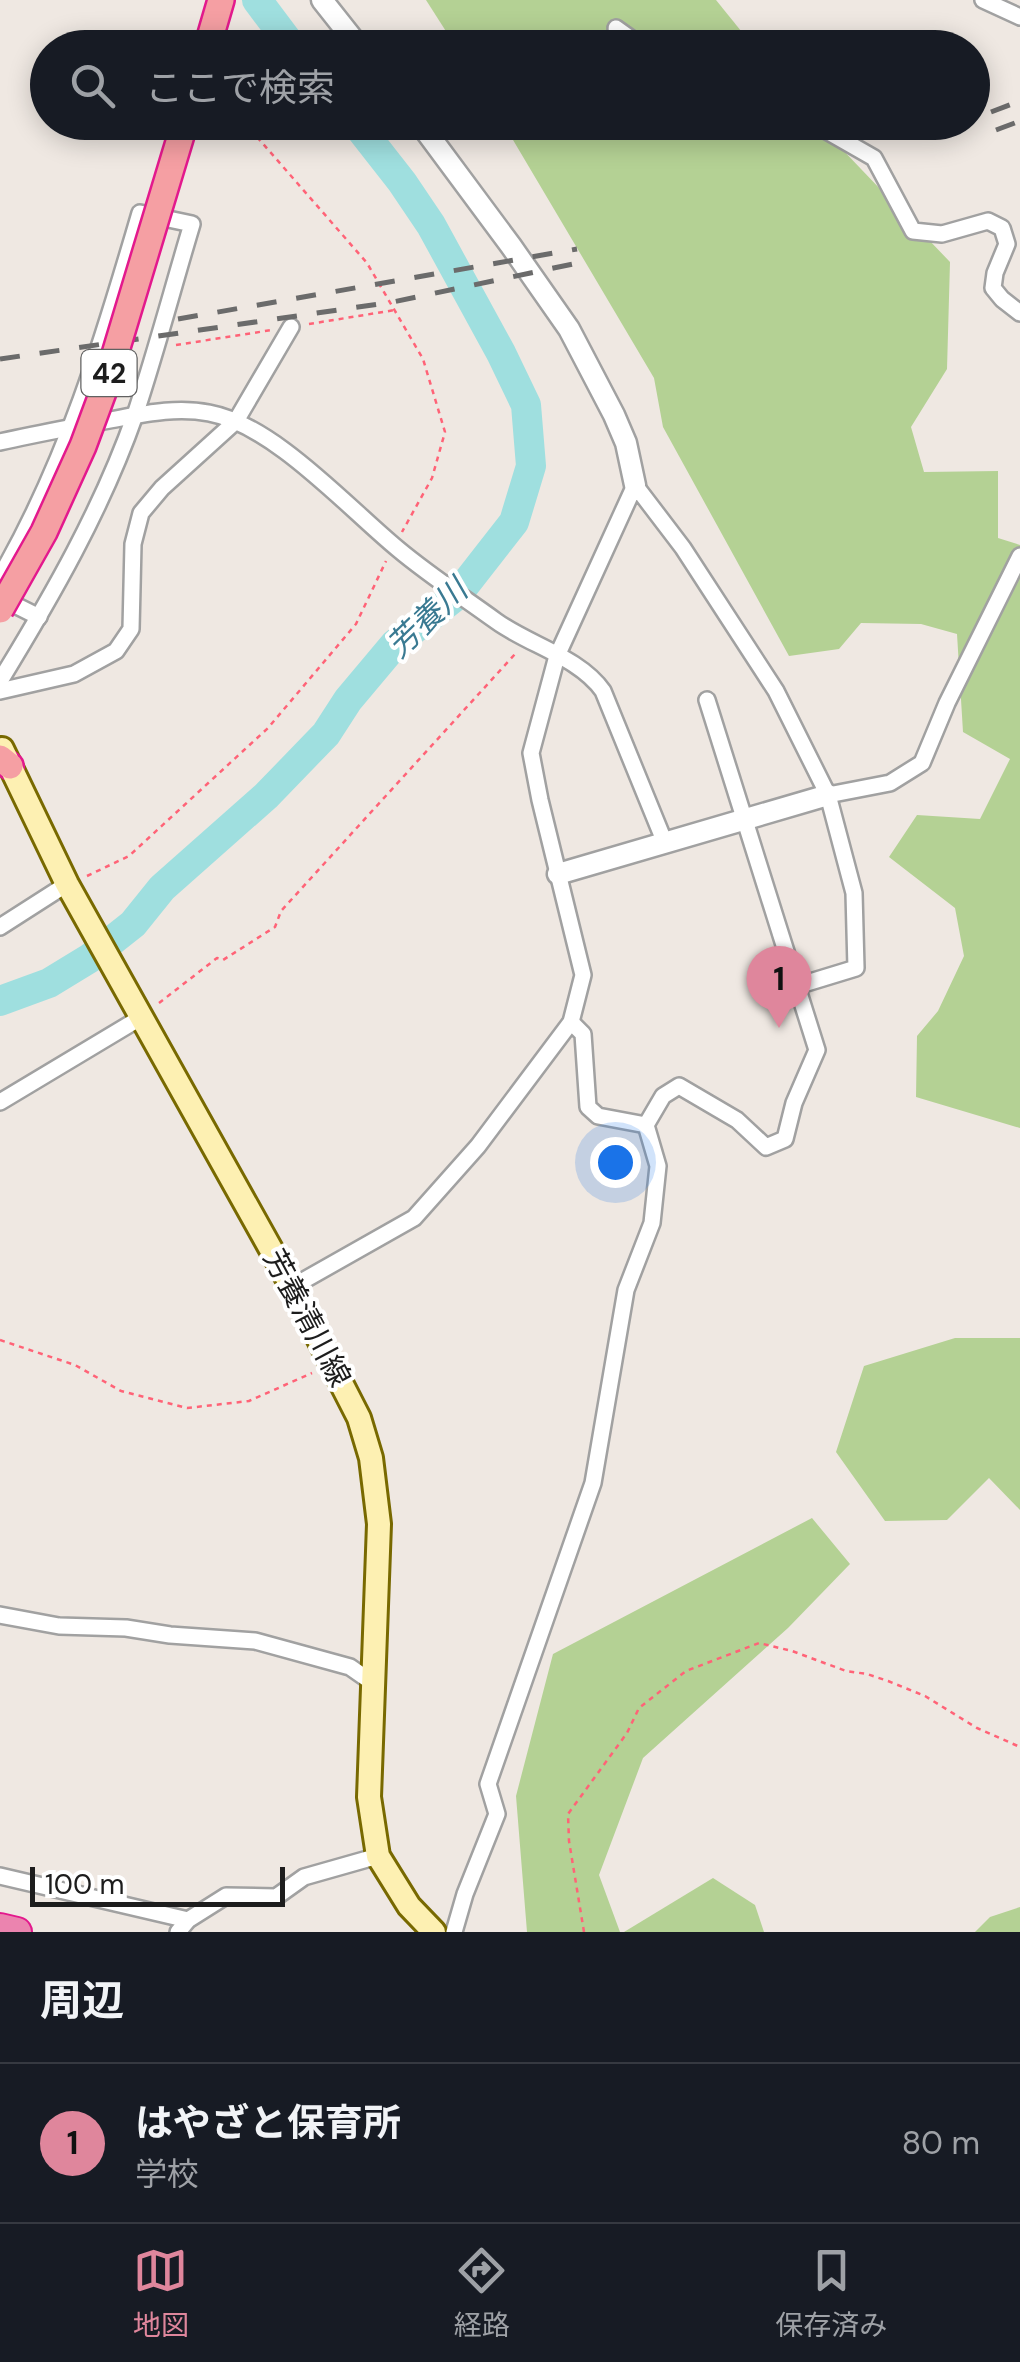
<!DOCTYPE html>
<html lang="ja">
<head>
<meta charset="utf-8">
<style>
  body { margin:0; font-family:"DM Sans","Noto Sans JP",sans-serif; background:#242831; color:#f1f3f6 }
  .scale { position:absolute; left:30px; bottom:25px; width:255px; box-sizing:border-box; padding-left:10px; border:5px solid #1d1d1d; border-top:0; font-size:28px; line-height:35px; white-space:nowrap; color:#1d1d1d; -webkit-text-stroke:8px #fff; paint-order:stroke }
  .you { position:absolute; left:615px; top:1162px; width:35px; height:35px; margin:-25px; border:8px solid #fff; border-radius:50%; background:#1a73e8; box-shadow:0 0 0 15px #1a73e833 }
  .badge { display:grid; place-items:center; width:65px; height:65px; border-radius:50%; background:#df869c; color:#111; font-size:32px; font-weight:700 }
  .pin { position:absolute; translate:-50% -82px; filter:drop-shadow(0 2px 5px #0008) }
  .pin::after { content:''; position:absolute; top:52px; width:35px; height:30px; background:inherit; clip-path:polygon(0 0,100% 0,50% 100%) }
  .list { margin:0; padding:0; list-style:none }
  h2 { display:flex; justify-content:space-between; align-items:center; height:130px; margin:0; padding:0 40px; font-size:42px }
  h2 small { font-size:32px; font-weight:400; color:#9ea1a6 }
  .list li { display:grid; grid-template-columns:65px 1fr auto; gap:30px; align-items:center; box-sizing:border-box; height:160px; padding:0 40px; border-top:2px solid #363941 }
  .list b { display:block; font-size:38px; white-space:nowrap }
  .list p { margin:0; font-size:32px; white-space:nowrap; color:#9ea1a6 }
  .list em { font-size:32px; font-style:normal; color:#9ea1a6 }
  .icon { flex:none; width:55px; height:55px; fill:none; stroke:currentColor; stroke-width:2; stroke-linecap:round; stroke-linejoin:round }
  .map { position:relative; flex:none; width:1020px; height:1932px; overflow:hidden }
  .search { position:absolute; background:#171b24; box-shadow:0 5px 25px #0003; left:30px; right:30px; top:30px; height:110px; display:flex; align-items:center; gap:25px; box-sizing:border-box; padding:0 35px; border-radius:55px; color:#9ea1a6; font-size:38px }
  .sheet { height:290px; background:#171b24 }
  nav { display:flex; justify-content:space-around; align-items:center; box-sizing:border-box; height:140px; border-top:2px solid #363941; background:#171b24; font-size:28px; color:#9ea1a6 }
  nav a { display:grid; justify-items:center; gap:5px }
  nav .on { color:#df869c }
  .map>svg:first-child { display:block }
  .forest { fill:#b4d194 }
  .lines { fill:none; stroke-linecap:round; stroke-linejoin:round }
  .river { stroke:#9fdfdf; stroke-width:30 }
  .minor-casing { stroke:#a1a1a1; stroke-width:20 }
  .tertiary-casing { stroke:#a1a1a1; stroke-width:25 }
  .secondary-casing { stroke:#786900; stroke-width:28 }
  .trunk-casing { stroke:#e3198d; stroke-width:30 }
  .motorway-casing { stroke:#e3198d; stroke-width:32 }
  .path { stroke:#ff6377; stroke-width:2.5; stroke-dasharray:5 5; stroke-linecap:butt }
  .minor { stroke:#fff; stroke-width:15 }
  .tertiary { stroke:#fff; stroke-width:20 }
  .secondary { stroke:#fdf0b2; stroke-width:22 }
  .trunk { stroke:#f59fa3; stroke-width:25 }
  .motorway { stroke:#eb84af; stroke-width:28 }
  .rail { stroke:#6b6b6b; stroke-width:5; stroke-dasharray:20 20; stroke-linecap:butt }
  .trunk-bridge-casing { stroke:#e3198d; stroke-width:30; stroke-linecap:butt }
  .trunk-bridge { stroke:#f59fa3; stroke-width:25 }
  .labels { text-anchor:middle; stroke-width:8; stroke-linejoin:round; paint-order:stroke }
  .shield { fill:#fff; stroke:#616161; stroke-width:2.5 }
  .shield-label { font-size:28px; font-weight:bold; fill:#1d1d1d }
  .street-label { font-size:30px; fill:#1d1d1d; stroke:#fff }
  .water-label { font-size:32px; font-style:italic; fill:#3a7a92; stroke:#fff }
</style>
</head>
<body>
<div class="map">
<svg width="1020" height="1932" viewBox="0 0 1020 1932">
  <rect width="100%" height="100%" fill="#efe8e2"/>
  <g class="forest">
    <path d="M426 0H716L754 47H456Z"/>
    <path d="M503 123H817L950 262 947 369 911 427 924 472 998 471V538L1020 545V1128L916 1097 917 1036 938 1011 964 956 955 908 889 857 917 815 980 819 1010 759 963 732 957 634 921 624 861 623 839 649 789 656 663 427 654 378Z"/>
    <path d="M955 1338H1020V1510L989 1478 947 1520 885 1521 836 1452 864 1366Z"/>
    <path d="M812 1518 850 1564 788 1628 643 1758 599 1875 620 1932H527L516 1796 553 1654Z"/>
    <path d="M713 1878 755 1905 764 1932H624Z"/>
    <path d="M1020 1907V1932H975L990 1917Z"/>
  </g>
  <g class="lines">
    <g class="river">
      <path d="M257 0 293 48"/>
      <path d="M0 1001 49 983 90 958 133 924 162 888 266 796 326 734 348 700 395 644 457 595 514 522 531 466 526 405 501 353 431 225 402 182 355 122"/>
    </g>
    <g class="minor-casing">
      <g id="minor">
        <path d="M983 0 1020 17"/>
        <path d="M616 28 644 48"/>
        <path d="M811 122 874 158 913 231 942 234 988 221 1002 228 1007 244 995 273 993 288 1002 299 1020 313"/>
        <path d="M0 442C35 434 69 428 104 421 139 415 174 406 209 413 274 425 347 507 398 549 429 575 463 597 496 621 529 645 579 657 603 691L665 843"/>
        <path d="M0 577C67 461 103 340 140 213L192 224C173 287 156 352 135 415 102 509 52 596 0 681"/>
        <path d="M5 593 13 604 39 617"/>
        <path d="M0 691 74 674 116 651 131 629 133 544 141 513 162 488 236 421 291 327"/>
        <path d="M828 795 890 783 922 763 947 703 1020 556"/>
        <path d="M0 927 67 884"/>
        <path d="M571 1022 583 1034 588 1107 598 1116 646 1125"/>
        <path d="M0 1102 140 1018"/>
        <path d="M292 1287 414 1218 478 1146 571 1022 583 975 540 800 531 753 557 656 635 485 683 548 776 691 828 795 854 893 856 968 797 986"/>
        <path d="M0 1615 59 1626 126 1628 170 1635 255 1641 350 1667 373 1683"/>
        <path d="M0 1876 188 1920"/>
        <path d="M178 1932 188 1920 226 1896 276 1897 304 1877 378 1856"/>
        <path d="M454 1932 465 1894 497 1814 488 1784 593 1483 626 1290 652 1223 658 1166 646 1125 663 1096 679 1086 737 1120 766 1147 785 1139 794 1103 817 1050 707 700"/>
      </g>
    </g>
    <g class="tertiary-casing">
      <g id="tertiary">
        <path d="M322 0 360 48"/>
        <path d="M419 122 511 246 569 329 614 415 626 443 635 485"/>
        <path d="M558 874 828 795"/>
      </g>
    </g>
    <g class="secondary-casing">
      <path id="secondary" d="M2 749 67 884 292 1287 359 1418 371 1458 379 1524 369 1797 378 1856 409 1906 434 1932"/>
    </g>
    <g class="trunk-casing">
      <g id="trunk">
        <path d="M207 48 221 0"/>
        <path d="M0 758 10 766"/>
      </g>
    </g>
    <g class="motorway-casing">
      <path id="motorway" d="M0 1928 17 1932"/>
    </g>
    <g class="path">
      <path d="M244 122 367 263 423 359 445 432 432 478 402 532"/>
      <path d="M309 324 395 310"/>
      <path d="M176 345 272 330"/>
      <path d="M87 876 129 856 268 728 356 624 386 561"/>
      <path d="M159 1003 217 958 223 960 275 927 281 911 516 653"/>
      <path d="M0 1340 75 1365 121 1391 187 1408 249 1401 312 1373"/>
      <path d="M584 1932 569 1841 568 1814 627 1733 639 1708 686 1671 759 1643 792 1651 846 1671 867 1674 888 1681 925 1696 977 1728 1020 1747"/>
    </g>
    <use href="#minor" class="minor"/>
    <use href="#tertiary" class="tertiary"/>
    <use href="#secondary" class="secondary"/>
    <use href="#trunk" class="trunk"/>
    <use href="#motorway" class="motorway"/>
    <g class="rail">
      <path d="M991 112 1020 101"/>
      <path d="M996 130 1020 121"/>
      <path d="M178 319 577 249"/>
      <path d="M0 359 393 302 587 261"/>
    </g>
    <g class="trunk-bridge-casing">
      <path id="trunk-bridge" d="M0 610 44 532 83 446 106 384 185 122"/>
    </g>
    <use href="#trunk-bridge" class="trunk-bridge"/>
  </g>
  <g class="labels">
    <rect class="shield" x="81.5" y="350" width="55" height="46" rx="8"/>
    <g class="shield-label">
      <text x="109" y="383">42</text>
    </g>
    <g class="street-label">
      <text transform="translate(307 1318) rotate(62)" y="10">芳養清川線</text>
    </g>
    <g class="water-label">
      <text transform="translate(427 618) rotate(-44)" y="11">芳養川</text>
    </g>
  </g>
</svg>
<div class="scale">100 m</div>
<div class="you"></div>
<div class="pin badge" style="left:779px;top:1028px">1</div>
<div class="search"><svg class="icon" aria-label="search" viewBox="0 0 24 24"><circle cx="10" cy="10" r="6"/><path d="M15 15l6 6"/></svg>ここで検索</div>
</div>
<section class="sheet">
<h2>周辺<small></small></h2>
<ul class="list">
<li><span class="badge">1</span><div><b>はやざと保育所</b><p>学校</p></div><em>80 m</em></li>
</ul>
</section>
<nav>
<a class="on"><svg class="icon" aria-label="map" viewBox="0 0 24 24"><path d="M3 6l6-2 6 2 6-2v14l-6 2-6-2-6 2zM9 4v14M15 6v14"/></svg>地図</a>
<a><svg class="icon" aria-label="directions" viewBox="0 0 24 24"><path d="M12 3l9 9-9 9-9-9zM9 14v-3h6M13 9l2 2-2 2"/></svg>経路</a>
<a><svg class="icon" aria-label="saved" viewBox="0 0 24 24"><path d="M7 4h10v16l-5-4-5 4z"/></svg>保存済み</a>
</nav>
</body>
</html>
